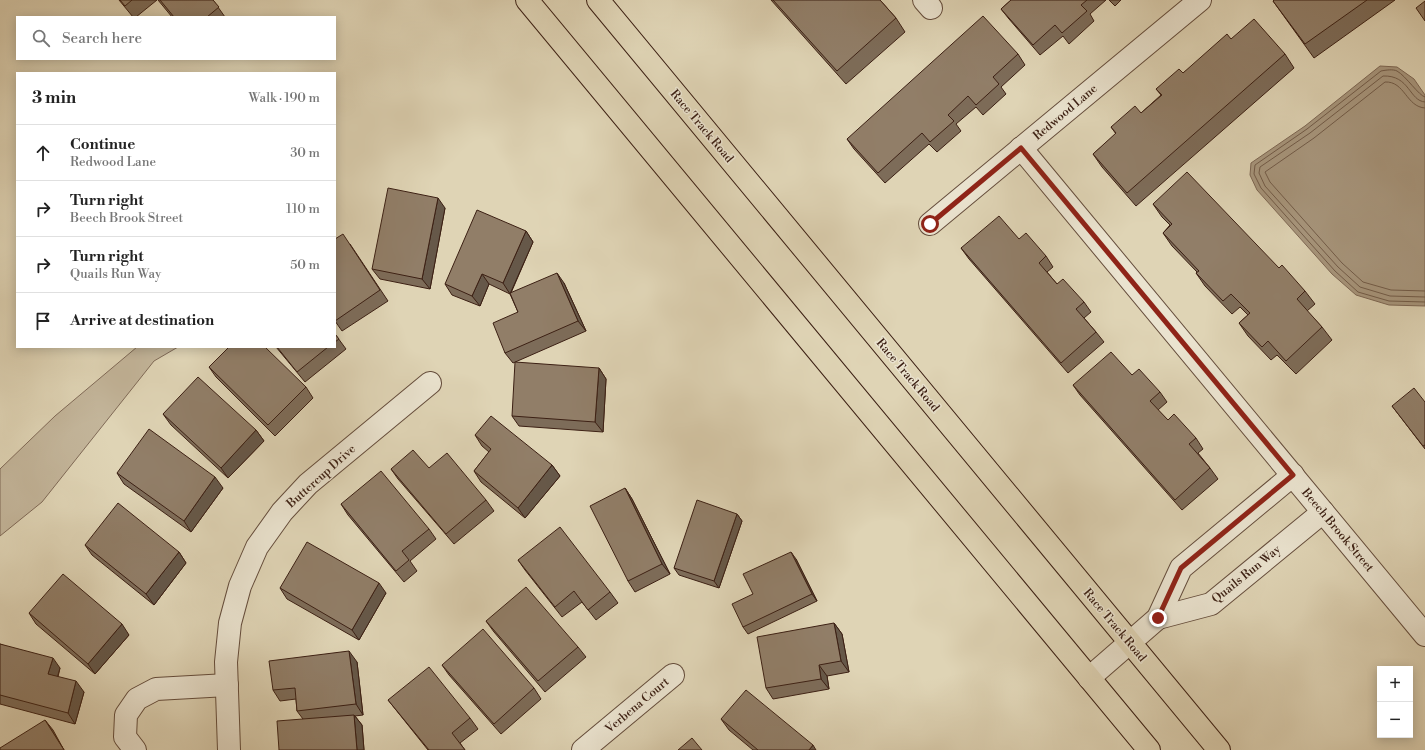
<!DOCTYPE html>
<html lang="en">
<head>
<meta charset="utf-8">
<style>
  body { margin:0; font-family:"Libre Bodoni",serif; background:#f2f2f2; color:#222 }
  .controls { position:absolute; right:12px; bottom:12px; display:grid; overflow:hidden; border-radius:0px; box-shadow:0 2px 10px #0003 }
  .controls button { width:36px; height:36px; display:grid; place-items:center; padding:0; border:0; border-bottom:1px solid #e0e0e0; background:#fff; color:#222; font:20px sans-serif }
  .stop { position:absolute; width:12px; height:12px; margin:-9px; border:3px solid #8f2418; border-radius:50%; background:#fff }
  .stop.end { background:#8f2418; border-color:#fff; box-shadow:0 1px 4px #0008 }
  .list { margin:0; padding:0; list-style:none }
  h2 { display:flex; justify-content:space-between; align-items:center; height:52px; margin:0; padding:0 16px; font-size:17px }
  h2 small { font-size:13px; font-weight:400; color:#767676 }
  .list li { display:grid; grid-template-columns:26px 1fr auto; gap:12px; align-items:center; box-sizing:border-box; height:56px; padding:0 16px; border-top:1px solid #e0e0e0 }
  .list b { display:block; font-size:15px; white-space:nowrap }
  .list p { margin:0; font-size:13px; white-space:nowrap; color:#767676 }
  .list em { font-size:13px; font-style:normal; color:#767676 }
  .icon { flex:none; width:22px; height:22px; fill:none; stroke:currentColor; stroke-width:2; stroke-linecap:round; stroke-linejoin:round }
  .map { position:relative; flex:none; width:1425px; height:750px; overflow:hidden }
  .search { position:absolute; background:#fff; box-shadow:0 2px 10px #0003; left:16px; top:16px; width:320px; height:44px; display:flex; align-items:center; gap:10px; box-sizing:border-box; padding:0 14px; border-radius:0px; color:#767676; font-size:15px }
  .panel { position:absolute; background:#fff; box-shadow:0 2px 10px #0003; left:16px; top:72px; width:320px; height:276px; border-radius:0px }
  .map>svg:first-child { display:block }
  .green { fill:#c3b59a; stroke:#806a57 }
  .water { fill:#a8977e; stroke:#7d6754 }
  .lines { fill:none; stroke-linecap:round; stroke-linejoin:round }
  .shore { stroke:#725c49; stroke-width:1 }
  .minor-casing { stroke:#654d3c; stroke-width:24 }
  .major-casing { stroke:#3c2014; stroke-width:24 }
  .minor { stroke:#eae3cf; stroke-width:22 }
  .major { stroke:#dfd4b5; stroke-width:22 }
  .wall { fill:#7d6c59; stroke:#3c2014 }
  .shaded-wall { fill:#665849; stroke:#3c2014 }
  .building { fill:#917e68; stroke:#3c2014 }
  .route { stroke:#8f2418; stroke-width:5 }
  .labels { text-anchor:middle; stroke-width:3; stroke-linejoin:round; paint-order:stroke }
  .street-label { font-size:12px; fill:#3c2014; stroke:#eae3cf }
</style>
</head>
<body>
<div class="map">
<svg width="1425" height="750" viewBox="0 0 1425 750">
  <rect width="100%" height="100%" fill="#dfd4b5"/>
  <filter id="stains"><feTurbulence type="fractalNoise" baseFrequency=".005" numOctaves="4"/><feColorMatrix values="0 0 0 0 .2 0 0 0 0 .09 0 0 0 0 .02 0 0 0 .5 -.17"/></filter>
  <radialGradient id="worn" r=".72"><stop offset=".6" stop-color="#630" stop-opacity="0"/><stop offset="1" stop-color="#630" stop-opacity=".3"/></radialGradient>
  <path class="green" d="M137 347H178L154 361 42 502 0 536V469L55 416Z"/>
  <path class="water" d="M1380 66 1397 67 1414 79 1425 95V306L1389 305 1356 295 1332 274 1257 190 1250 175 1251 163 1305 126Z"/>
  <g class="lines">
    <g class="shore">
      <path d="M1425 97C1419 96 1406 76 1397 71 1393 69 1386 70 1381 71L1307 129 1255 165 1254 174 1261 188 1335 271 1358 292 1389 301 1425 302"/>
      <path d="M1425 102C1409 101 1410 75 1383 76L1310 133 1260 167 1259 173 1265 186 1338 267 1360 287 1390 296 1425 297"/>
      <path d="M1425 108C1406 107 1405 81 1385 82L1314 138 1265 172 1270 182 1342 263 1363 282 1391 290 1425 291"/>
    </g>
    <g class="minor-casing">
      <g id="minor">
        <path d="M924 0 931 8"/>
        <path d="M1021 148 1425 635"/>
        <path d="M930 224 1200 0"/>
        <path d="M1158 618 1211 604 1323 512"/>
        <path d="M1089 678 1158 618 1181 568 1293 475"/>
        <path d="M135 750 125 737 126 715 137 699 156 689 227 685"/>
        <path d="M229 750 226 662 230 623 240 586 257 547 282 512 308 484 430 383"/>
        <path d="M583 750 673 675"/>
      </g>
    </g>
    <g class="major-casing">
      <g id="major">
        <path d="M527 0 1149 750"/>
        <path d="M598 0 1219 750"/>
      </g>
    </g>
    <use href="#minor" class="minor"/>
    <use href="#major" class="major"/>
  </g>
  <g class="wall">
    <path d="M119 0H157L136 17H133Z"/>
    <path d="M158 0H213L225 17H172Z"/>
    <path d="M771 0H880L896 18 905 32 846 84Z"/>
    <path d="M1011 0H1106L1090 14 1094 21 1069 44 1063 36 1040 55 1009 19 1001 9Z"/>
    <path d="M1109 0H1121L1115 6Z"/>
    <path d="M1274 0H1395L1314 58 1273 1Z"/>
    <path d="M1231 39 1285 54 1294 68 1136 206 1102 167 1093 154 1116 134 1111 127 1141 113 1161 95 1156 89 1183 73Z"/>
    <path d="M1018 54 1025 65 1001 87 1006 94 983 115 976 107 956 124 961 131 937 152 929 144 885 183 854 149 847 139Z"/>
    <path d="M1153 204 1279 268 1305 291 1315 304 1307 311 1322 327 1332 340 1296 374 1277 355 1271 360 1248 336 1239 323 1248 315 1240 307 1232 314 1205 286 1196 273 1197 272 1172 246 1163 233 1170 225 1162 217Z"/>
    <path d="M445 208 430 289 380 279 372 269Z"/>
    <path d="M526 231 533 242 511 293 564 283 586 331 513 363 505 353 518 312 510 294 489 284 480 306 452 295 445 284Z"/>
    <path d="M1019 239 1046 256 1053 267 1047 272 1057 284 1084 302 1091 312 1084 318 1096 332 1104 342 1068 373 969 259 961 248Z"/>
    <path d="M350 244 388 301 342 331 335 321Z"/>
    <path d="M335 334 346 349 305 382 276 347H335Z"/>
    <path d="M209 367 306 387 313 398 275 436 216 377Z"/>
    <path d="M599 368 606 379 603 432 519 426 512 416Z"/>
    <path d="M1132 375 1160 392 1167 402 1158 410 1168 420 1196 438 1203 449 1198 453 1210 468 1218 479 1182 510 1080 395 1073 385Z"/>
    <path d="M1425 402V449L1392 406Z"/>
    <path d="M163 414 256 430 264 441 228 478 171 425Z"/>
    <path d="M475 435 552 465 560 476 525 518 481 482 474 471 489 452 482 446Z"/>
    <path d="M391 469 486 500 494 511 454 544 398 479Z"/>
    <path d="M117 473 223 488 191 532 124 484Z"/>
    <path d="M625 488 632 499 670 574 635 592 628 581Z"/>
    <path d="M341 504 429 529 436 539 410 561 417 571 404 582 348 515Z"/>
    <path d="M737 514 742 521 719 588 679 575 674 568Z"/>
    <path d="M85 545 179 552 186 563 154 605 92 555Z"/>
    <path d="M796 559 817 601 748 634 743 627 753 594Z"/>
    <path d="M518 560 610 592 618 603 596 620 582 602 562 617 525 570Z"/>
    <path d="M280 588 386 593 359 640 287 599Z"/>
    <path d="M29 613 129 635 95 674 36 624Z"/>
    <path d="M486 621 578 647 586 657 545 692 494 632Z"/>
    <path d="M834 623 842 634 849 672 827 676 829 689 773 699 766 688Z"/>
    <path d="M0 644 60 668 58 677 84 692 75 724 0 704Z"/>
    <path d="M357 662 363 715 355 716 362 725 364 750H279L303 719 297 711 296 699 280 701 273 690Z"/>
    <path d="M442 665 534 688 541 699 501 734 449 675Z"/>
    <path d="M388 700 470 718 478 729 460 743 465 750H428Z"/>
    <path d="M721 719 816 750H753L729 730Z"/>
  </g>
  <g class="shaded-wall">
    <path d="M438 198 445 208 430 289 422 279Z"/>
    <path d="M526 231 533 242 510 294 503 283Z"/>
    <path d="M557 273 564 283 586 331 578 321Z"/>
    <path d="M482 274 489 284 480 306 472 296Z"/>
    <path d="M599 368 606 379 603 432 595 422Z"/>
    <path d="M256 430 264 441 228 478 221 468Z"/>
    <path d="M552 465 560 476 525 518 518 508Z"/>
    <path d="M215 477 223 488 191 532 184 521Z"/>
    <path d="M625 488 632 499 670 574 662 564Z"/>
    <path d="M737 514 742 521 719 588 714 581Z"/>
    <path d="M179 552 186 563 154 605 146 594Z"/>
    <path d="M791 552 796 559 817 601 812 594Z"/>
    <path d="M379 583 386 593 359 640 352 630Z"/>
    <path d="M834 623 842 634 849 672 841 661Z"/>
    <path d="M122 624 129 635 95 674 88 664Z"/>
    <path d="M349 651 357 662 363 715 356 704Z"/>
    <path d="M53 658 60 668 55 685 48 674Z"/>
    <path d="M819 665 827 676 829 689 821 679Z"/>
    <path d="M76 681 84 692 75 724 68 713Z"/>
    <path d="M354 715 362 725 364 750H357Z"/>
    <path d="M45 720 53 730 64 750Z"/>
    <path d="M813 745 816 750H809Z"/>
  </g>
  <g class="building">
    <path d="M120 0H132L125 6Z"/>
    <path d="M160 0H213L219 7 207 17H174Z"/>
    <path d="M773 0H880L896 18 837 71Z"/>
    <path d="M1011 0H1087L1081 5 1087 11 1062 33 1055 25 1033 45 1001 9Z"/>
    <path d="M1274 0H1367L1305 44 1273 1Z"/>
    <path d="M1425 1V21L1416 8Z"/>
    <path d="M983 16 1018 54 993 77 999 84 976 105 968 96 948 115 954 121 930 142 922 133 878 173 847 139Z"/>
    <path d="M1254 19 1285 54 1127 193 1093 154 1116 133 1111 127 1135 106 1141 113 1162 95 1156 89 1179 69 1183 73 1227 34 1231 39Z"/>
    <path d="M1187 172 1279 268 1282 265 1305 291 1297 299 1322 327 1286 361 1268 341 1262 347 1239 323 1250 313 1231 294 1223 301 1196 273 1199 271 1163 233 1172 224 1153 204Z"/>
    <path d="M388 188 438 198 422 279 372 269Z"/>
    <path d="M477 210 526 231 503 283 482 274 472 296 445 284Z"/>
    <path d="M999 216 1019 239 1026 233 1046 256 1039 263 1057 284 1063 279 1084 302 1076 309 1096 332 1061 363 961 248Z"/>
    <path d="M343 234 380 290 335 321V239Z"/>
    <path d="M557 273 578 321 505 353 493 323 518 312 510 293Z"/>
    <path d="M335 334 339 339 335 342Z"/>
    <path d="M229 347H265L306 387 268 425 209 367Z"/>
    <path d="M277 347H328L297 372Z"/>
    <path d="M1111 352 1132 375 1139 369 1160 392 1150 401 1168 420 1174 414 1196 438 1189 444 1210 468 1175 500 1073 385Z"/>
    <path d="M515 362 599 368 595 422 512 416Z"/>
    <path d="M198 377 256 430 221 468 163 414Z"/>
    <path d="M1414 388 1425 402V445L1423 446 1392 406Z"/>
    <path d="M491 416 552 465 518 508 474 471 491 449 475 435Z"/>
    <path d="M149 429 215 477 184 521 117 473Z"/>
    <path d="M413 450 429 468 447 453 486 500 446 534 391 469Z"/>
    <path d="M381 471 429 529 402 551 409 560 396 571 341 504Z"/>
    <path d="M625 488 662 564 628 581 590 506Z"/>
    <path d="M697 500 737 514 714 581 674 568Z"/>
    <path d="M118 503 179 552 146 594 85 545Z"/>
    <path d="M560 527 610 592 588 610 574 591 555 607 518 560Z"/>
    <path d="M307 542 379 583 352 630 280 588Z"/>
    <path d="M791 552 812 594 743 627 732 604 753 594 743 574Z"/>
    <path d="M63 574 122 624 88 664 29 613Z"/>
    <path d="M526 587 578 647 538 681 486 621Z"/>
    <path d="M834 623 841 661 819 665 821 679 766 688 757 637Z"/>
    <path d="M483 629 534 688 494 724 442 665Z"/>
    <path d="M0 644 53 658 48 674 76 681 68 713 0 695Z"/>
    <path d="M349 651 356 704 297 711 295 688 273 690 269 661Z"/>
    <path d="M429 667 470 718 452 733 465 750H429L388 700Z"/>
    <path d="M746 690 813 745 809 750H758L721 719Z"/>
    <path d="M354 715 357 750H279L277 721Z"/>
    <path d="M45 720 64 750H0V748Z"/>
    <path d="M692 738 702 750H678Z"/>
  </g>
  <g class="lines">
    <path class="route" d="M930 224 1021 148 1293 475 1181 568 1158 618"/>
  </g>
  <g class="labels">
    <g class="street-label">
      <text transform="translate(1065 112) rotate(-40)" y="4">Redwood Lane</text>
      <text transform="translate(702 126) rotate(50)" y="4">Race Track Road</text>
      <text transform="translate(908 375) rotate(50)" y="4">Race Track Road</text>
      <text transform="translate(321 476) rotate(-42)" y="4">Buttercup Drive</text>
      <text transform="translate(1338 530) rotate(50)" y="4">Beech Brook Street</text>
      <text transform="translate(1246 574) rotate(-39)" y="4">Quails Run Way</text>
      <text transform="translate(1115 625) rotate(50)" y="4">Race Track Road</text>
      <text transform="translate(637 705) rotate(-40)" y="4">Verbena Court</text>
    </g>
  </g>
  <rect width="100%" height="100%" filter="url(#stains)"/>
  <rect width="100%" height="100%" fill="url(#worn)"/>
</svg>
<div class="controls">
<button>+</button>
<button>−</button>
</div>
<div class="stop" style="left:930px;top:224px"></div>
<div class="stop end" style="left:1158px;top:618px"></div>
<div class="search"><svg class="icon" aria-label="search" viewBox="0 0 24 24"><circle cx="10" cy="10" r="6"/><path d="M15 15l6 6"/></svg>Search here</div>
<section class="panel">
<h2>3 min<small>Walk · 190 m</small></h2>
<ul class="list">
<li><svg class="icon" aria-label="ahead" viewBox="0 0 24 24"><path d="M12 20V5M6 11l6-6 6 6"/></svg><div><b>Continue</b><p>Redwood Lane</p></div><em>30 m</em></li>
<li><svg class="icon" aria-label="right" viewBox="0 0 24 24"><path d="M7 20v-9h11M14 6l5 5-5 5"/></svg><div><b>Turn right</b><p>Beech Brook Street</p></div><em>110 m</em></li>
<li><svg class="icon" aria-label="right" viewBox="0 0 24 24"><path d="M7 20v-9h11M14 6l5 5-5 5"/></svg><div><b>Turn right</b><p>Quails Run Way</p></div><em>50 m</em></li>
<li><svg class="icon" aria-label="arrive" viewBox="0 0 24 24"><path d="M6 21V4h12l-3 4 3 4H6"/></svg><div><b>Arrive at destination</b></div></li>
</ul>
</section>
</div>
</body>
</html>
